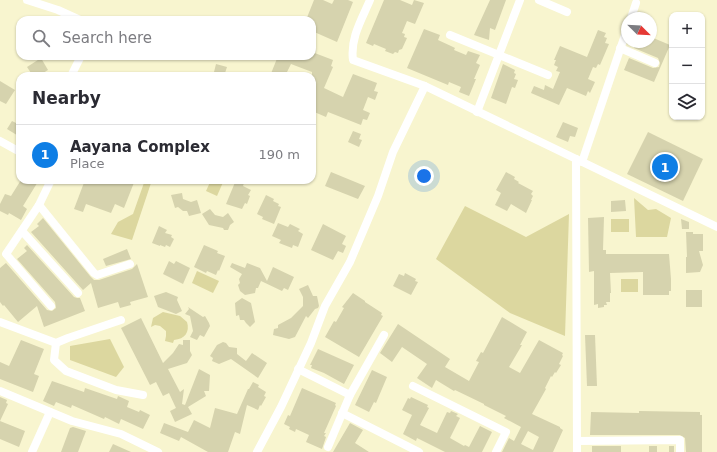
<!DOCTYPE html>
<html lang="en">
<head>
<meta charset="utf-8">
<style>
  body { margin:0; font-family:"DejaVu Sans",sans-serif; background:#f7f7f7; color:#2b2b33 }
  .controls { position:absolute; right:12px; top:12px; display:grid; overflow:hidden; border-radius:8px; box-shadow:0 1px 3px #0004 }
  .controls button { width:36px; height:36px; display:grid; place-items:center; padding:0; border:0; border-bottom:1px solid #e1e1e2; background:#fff; color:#2b2b33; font:20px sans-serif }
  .compass { position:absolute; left:621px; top:12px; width:36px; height:36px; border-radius:50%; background:#fff; box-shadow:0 1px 3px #0004; rotate:114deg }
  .you { position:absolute; left:424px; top:176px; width:14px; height:14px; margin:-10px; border:3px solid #fff; border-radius:50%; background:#1a73e8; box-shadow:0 0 0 6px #1a73e833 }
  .badge { display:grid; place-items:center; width:26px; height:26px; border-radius:50%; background:#0e7ee5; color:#fff; font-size:13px; font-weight:700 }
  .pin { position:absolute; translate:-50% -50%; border:2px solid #fff; box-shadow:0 1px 4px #0006 }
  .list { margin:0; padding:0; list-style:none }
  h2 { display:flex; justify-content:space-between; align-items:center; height:52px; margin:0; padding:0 16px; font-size:17px }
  h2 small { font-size:13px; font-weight:400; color:#7c7c81 }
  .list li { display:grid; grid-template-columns:26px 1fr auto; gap:12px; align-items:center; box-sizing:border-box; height:60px; padding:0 16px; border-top:1px solid #e1e1e2 }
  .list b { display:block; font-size:15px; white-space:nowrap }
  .list p { margin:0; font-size:13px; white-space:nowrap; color:#7c7c81 }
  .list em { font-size:13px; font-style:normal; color:#7c7c81 }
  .icon { flex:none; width:22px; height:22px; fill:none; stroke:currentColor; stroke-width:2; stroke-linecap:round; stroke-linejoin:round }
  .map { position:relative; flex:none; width:717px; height:452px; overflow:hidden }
  .search { position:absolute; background:#fff; box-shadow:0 1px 3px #0004; left:16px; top:16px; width:300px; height:44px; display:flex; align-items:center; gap:10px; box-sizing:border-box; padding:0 14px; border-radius:12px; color:#7c7c81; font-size:15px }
  .panel { position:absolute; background:#fff; box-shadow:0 1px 3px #0004; left:16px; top:72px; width:300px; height:112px; border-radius:12px }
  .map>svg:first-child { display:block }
  .green { fill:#dcd79f }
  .building { fill:#d6d3ae; fill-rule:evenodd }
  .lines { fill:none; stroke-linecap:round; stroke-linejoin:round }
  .minor { stroke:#fff; stroke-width:8 }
</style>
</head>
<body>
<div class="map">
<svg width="717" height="452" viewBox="0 0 717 452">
  <rect width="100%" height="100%" fill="#f8f5cf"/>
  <g class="green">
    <path d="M145 180H152L132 240 111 234 118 222 133 214Z"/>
    <path d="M211 180H224L217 196 206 191Z"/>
    <path d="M634 198 648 210 656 209 671 218 667 237H636Z"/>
    <path d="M465 206 526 237 569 214 565 336 510 313 436 259Z"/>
    <rect x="611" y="219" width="18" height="13"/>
    <path d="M197 271 219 281 213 293 192 283Z"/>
    <rect x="621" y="279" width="17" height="13"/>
    <path d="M163 312 180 316 187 322C190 332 185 339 174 340L173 343 165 341 166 336V331L160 326 155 325 151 327 153 318Z"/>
    <path d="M110 339 124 367 116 377 70 360V346Z"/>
  </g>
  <g class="building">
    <path d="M314 0H323L332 4 334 0H348L353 2 337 42 312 31V20H306Z"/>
    <path d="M384 0H400L412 5 414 0 424 3 415 24 407 21 402 33 405 34 404 37 407 38 402 49 399 50 398 53 395 52 393 54 385 51 386 49 374 44 373 46 366 43Z"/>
    <path d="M490 0H506L495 30 490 28 489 40 474 35Z"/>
    <path d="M424 29 440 35 438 40 451 46 455 48 454 50 466 55 468 51 480 55 476 63 480 65 474 79H476L469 96 459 92 461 87 449 82 448 85 407 68Z"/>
    <path d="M598 30 606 33 604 37 607 38 605 43 609 44 600 65 598 64 596 68 593 67 588 79 595 82 590 93 588 91 586 96 567 88 559 105 531 93 534 86 544 90 545 85 553 89 560 72 556 71 558 67 554 65 556 60H554L560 46 587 57Z"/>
    <path d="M651 37 670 45 654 82 624 70 629 58 653 68 659 67 660 63 658 58 634 48 636 42H651Z"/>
    <path d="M312 52 333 60 331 66 333 67 324 88 343 97 353 74 377 83 374 91 378 92 375 100 368 97 363 110 370 113 367 120 363 119 361 125 328 112 326 117 312 111V72L291 64 285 76H270L278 56 290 60 292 56H312Z"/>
    <path d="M41 58 48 70 38 76H33L27 67Z"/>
    <path d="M216 64 227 67 224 76H213Z"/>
    <path d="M503 64 515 70 514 73 516 74 514 79 518 80 515 88 512 87 506 104 491 98Z"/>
    <path d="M0 81 15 90 6 104 0 101Z"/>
    <path d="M12 121 20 125V137L7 129Z"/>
    <path d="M563 122 578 128 575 137 570 136 568 142 556 137Z"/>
    <path d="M353 131 361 134 359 139 362 140 359 147 348 142Z"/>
    <path d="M648 132 703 159 683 201 627 174Z"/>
    <path d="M331 172 365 186 358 199 325 186Z"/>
    <path d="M506 172 515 177 514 179 519 182 518 183 533 191 531 194 533 196 531 200H532L526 213 511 204 507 211 495 205 501 193 496 190Z"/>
    <path d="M21 180H39L23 206 27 209 21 220 9 213 8 215 0 211V204L5 194 11 196Z"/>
    <path d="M85 180H135L124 208 115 204 111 213 86 204 83 212 74 209Z"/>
    <path d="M236 180H245L243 186 251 190 248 195 250 196 247 204 245 203 242 209 226 204Z"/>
    <path d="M182 193 183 199 191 202 197 200 201 213 189 216 187 211H183L178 207 175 208 171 195Z"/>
    <path d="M266 195 274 199 273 201 279 204 278 206 281 207 274 224 262 219 263 217 257 214Z"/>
    <path d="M625 200 626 211 611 212V201Z"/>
    <path d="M210 209 215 215 223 217 228 213 234 222 230 225 228 230H224L223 228 209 225 202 214Z"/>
    <path d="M604 217 603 250H606V254H669L671 279V291H669V295H643V272L610 273 611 293H610V302H606L607 305H604V307L598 308V304L594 305V271L589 272 588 218Z"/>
    <path d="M43 218 90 276 94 280H99L132 269 137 264 148 297 130 302 131 305 120 308 118 302 98 308 91 283 83 290 31 232 39 226 37 224Z"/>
    <path d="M681 219 689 222V229H682Z"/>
    <path d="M278 223 288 227 290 224 300 229 298 231 303 234 298 247 293 245 292 248 279 243 281 240 272 236Z"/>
    <path d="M323 224 346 236 342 244 346 246 343 253 338 251 333 260 311 250Z"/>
    <path d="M159 226 167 230 165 233 172 235 171 237 174 239 170 247 166 245 165 247 160 245V246L152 243Z"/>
    <path d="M686 232H693V234H703V251H699L703 265 700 272 686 273V257H687Z"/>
    <path d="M27 245 74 297 77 298H80L85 311 44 327 37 306 18 322 4 305 3 306 0 302V268L6 263 47 310 52 311 56 308 55 302 17 259 27 251 24 248Z"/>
    <path d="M204 245 218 251 217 253 225 256 219 271 218 270 216 275 207 271 206 273 194 267Z"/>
    <path d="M127 249 131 259 106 266 103 259Z"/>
    <path d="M169 261 174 264 176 261 190 268 183 284 163 274Z"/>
    <path d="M232 263 245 268 247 263 260 268 267 281 273 267 294 277 288 290 284 288 282 291 261 281 258 288H256L255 293 245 295 240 291 238 285 240 283 239 279 242 274 230 267Z"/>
    <path d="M405 273 416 279 415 281 418 282 411 295 393 286 399 274 404 276Z"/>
    <path d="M308 285 313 296H317L319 306 318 308 315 309 308 318 306 316 295 337 289 339 273 335 274 329 278 328V325L291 318 303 306V297L299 289Z"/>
    <rect x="686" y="290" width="16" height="17"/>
    <path d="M166 292 178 297 177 300 182 311 176 314 158 307 154 296Z"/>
    <path d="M353 293 365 301V302L382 313 381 315 383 316 359 357 325 337 334 321 336 322 344 308 342 307Z"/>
    <path d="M242 298 251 303 255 322 250 327 246 323 244 320H240L239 315 236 316 235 303Z"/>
    <path d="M188 307 203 317 205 316 209 323 210 326 204 337 200 335 197 340 190 337 193 331 190 316 185 314 189 309Z"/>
    <path d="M502 317 527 332 520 345H522L509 367 520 373 539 340 563 353 562 355 563 356 559 364 561 365 556 373 555 372 552 377 551 376 545 388 546 389 532 414 560 427V428L563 430 553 452H502L509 438 514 441 521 427 504 418 506 416 484 405V404L455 390 454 391 436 380 432 388 417 378 427 364 402 347 392 362 380 353 398 324 450 359 445 367 469 381 479 362 476 361 481 352 483 353ZM528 431 539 437 533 450 521 444Z"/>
    <path d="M141 318 163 363 173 353 179 344 183 345V340H190V351L192 355 187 363 168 369 180 392 184 389 182 404 185 405 199 369 210 375 209 391H204L206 396 188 407 192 414 175 422 170 411 176 408 175 406 169 393 163 396 156 382 150 385 121 328Z"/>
    <path d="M585 335H595L597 386H587Z"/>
    <path d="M21 340 44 349 34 374 39 376 33 392 0 379V362L9 366Z"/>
    <path d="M223 342 226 343 229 347 237 348V354L246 361 252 353 267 363 258 378 231 359 219 364 212 361 213 358 210 356 217 345Z"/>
    <path d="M318 349 354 365 344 384 324 373 311 368 312 365H310Z"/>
    <path d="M372 370 387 377 376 403 374 402 369 412 355 405Z"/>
    <path d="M52 381 84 392 85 388 117 399 118 396 129 401 127 407 139 412 140 410 150 415 143 429 121 419 119 424 105 417 104 419 72 405 71 408 56 402 54 406 43 401Z"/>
    <path d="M253 382 259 385 258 387 266 392 264 396 266 397 261 406 260 405 258 410 247 405 240 434 235 432 228 452H208L181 437 179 441 160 433 164 423 188 432 194 420 210 428 215 408 237 414 248 389H249Z"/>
    <path d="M302 388 336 403 335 405 336 406 324 433H326L324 436 326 437 322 449 306 442 309 435 296 429 295 432 289 429 290 427 284 424 288 415 290 416Z"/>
    <path d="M0 397 7 400 6 403 8 404 0 421 25 431 19 447 0 439Z"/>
    <path d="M411 397 428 405 427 407 429 408 420 425 437 433 447 412 450 413 451 411 458 414 456 416 460 418 450 438 464 446 465 445 469 447 480 426 492 432 482 452H445L417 438 416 441 403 434 412 415 402 410 408 398 410 399Z"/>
    <path d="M639 411 700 412V415H702V452H686L685 438 680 435H590L591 412 639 413Z"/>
    <path d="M350 423 363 430 355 443 369 452H333Z"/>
    <path d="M73 427 86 431 78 452H61L70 428Z"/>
    <path d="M113 444 131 452H109Z"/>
    <rect x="592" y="446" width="29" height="6"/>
    <rect x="649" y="446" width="8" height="6"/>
    <rect x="669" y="446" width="5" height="6"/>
  </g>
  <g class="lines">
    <g class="minor">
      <path d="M27 0 58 10 80 20"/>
      <path d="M370 0C362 19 350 38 353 60L425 86 717 227"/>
      <path d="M539 0 567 12"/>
      <path d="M631 18 636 3"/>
      <path d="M450 35 548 75"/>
      <path d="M620 48 655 63"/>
      <path d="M71 76 81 56"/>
      <path d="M477 112 520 0"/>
      <path d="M0 141 20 152"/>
      <path d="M576 159 577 452"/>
      <path d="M582 162 627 29"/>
      <path d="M51 180 39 205 6 254 51 306"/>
      <path d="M39 205 94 273 97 275 130 264"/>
      <path d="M22 231 78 293"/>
      <path d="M0 322 56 343 68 338 121 320"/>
      <path d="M56 343 54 360 66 371 116 390 143 395"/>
      <path d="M298 369 350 395 384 335"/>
      <path d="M413 386 506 432 496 452"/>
      <path d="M0 391 72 421 121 434 158 452"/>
      <path d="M342 413 419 452"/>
      <path d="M577 441 680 440V452"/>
      <path d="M328 447 350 395"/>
      <path d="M32 452 50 412"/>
      <path d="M257 452 281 407 311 343 325 306 350 262 378 196 393 152 425 86"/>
    </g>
  </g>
</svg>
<div class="controls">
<button>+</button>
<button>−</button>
<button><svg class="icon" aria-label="layers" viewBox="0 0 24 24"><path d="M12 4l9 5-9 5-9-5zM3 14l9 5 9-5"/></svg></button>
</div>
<svg class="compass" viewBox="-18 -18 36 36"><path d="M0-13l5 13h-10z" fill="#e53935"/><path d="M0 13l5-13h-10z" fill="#7c7c81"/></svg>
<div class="you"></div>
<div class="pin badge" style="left:665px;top:167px">1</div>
<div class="search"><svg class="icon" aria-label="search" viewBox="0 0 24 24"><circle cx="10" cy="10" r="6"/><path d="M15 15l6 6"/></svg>Search here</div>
<section class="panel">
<h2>Nearby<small></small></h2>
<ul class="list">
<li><span class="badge">1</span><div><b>Aayana Complex</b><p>Place</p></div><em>190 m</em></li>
</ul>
</section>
</div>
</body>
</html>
